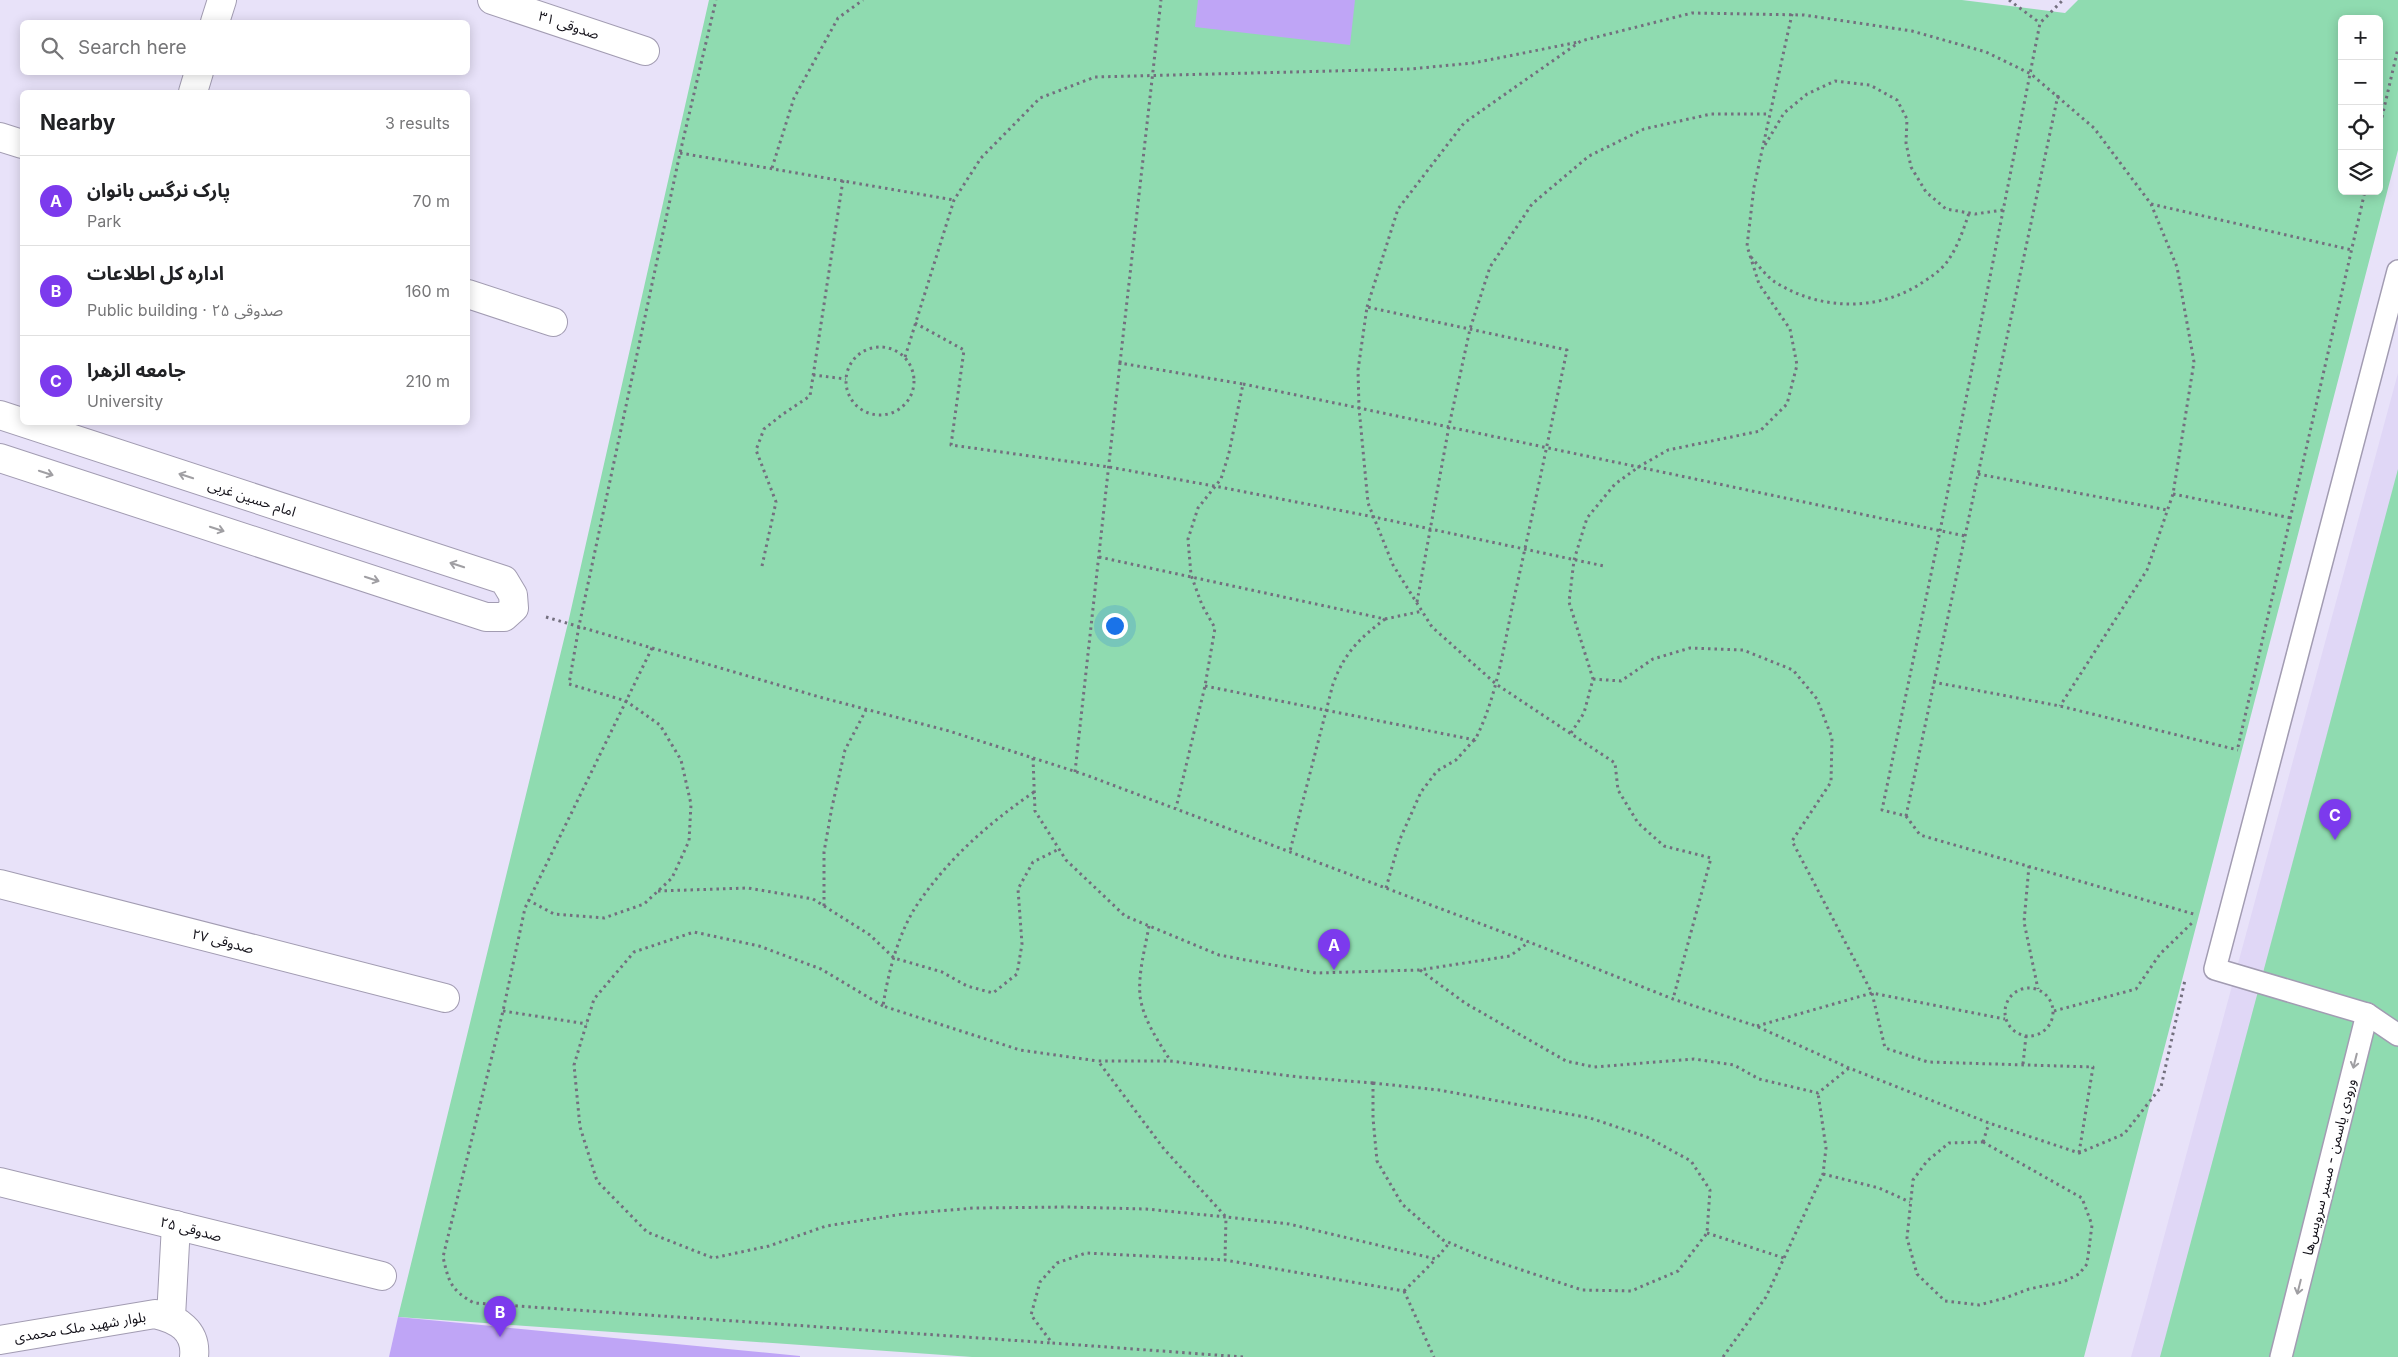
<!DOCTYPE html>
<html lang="en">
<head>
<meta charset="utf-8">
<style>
  body { margin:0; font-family:Inter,"Noto Sans Arabic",sans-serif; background:#f2f2f2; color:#202124 }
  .controls { position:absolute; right:15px; top:15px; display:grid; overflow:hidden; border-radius:8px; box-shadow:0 2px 12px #0003 }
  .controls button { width:45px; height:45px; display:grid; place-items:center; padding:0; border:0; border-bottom:1px solid #e0e0e0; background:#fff; color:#202124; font:25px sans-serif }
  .you { position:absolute; left:1114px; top:625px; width:18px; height:18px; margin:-12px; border:4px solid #fff; border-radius:50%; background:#1a73e8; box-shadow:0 0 0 8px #1a73e833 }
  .badge { display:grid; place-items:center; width:32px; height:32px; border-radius:50%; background:#7c3aed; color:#fff; font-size:16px; font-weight:700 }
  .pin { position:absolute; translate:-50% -41px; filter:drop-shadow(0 1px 2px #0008) }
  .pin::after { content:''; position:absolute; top:26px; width:18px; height:15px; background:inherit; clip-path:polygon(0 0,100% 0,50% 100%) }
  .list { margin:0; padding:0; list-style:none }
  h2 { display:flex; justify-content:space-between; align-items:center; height:65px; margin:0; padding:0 20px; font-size:21px }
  h2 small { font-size:16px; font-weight:400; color:#757577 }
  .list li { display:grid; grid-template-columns:32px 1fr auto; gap:15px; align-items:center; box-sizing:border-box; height:90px; padding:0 20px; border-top:1px solid #e0e0e0 }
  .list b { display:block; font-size:19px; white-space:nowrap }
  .list p { margin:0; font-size:16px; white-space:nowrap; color:#757577 }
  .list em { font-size:16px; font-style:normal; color:#757577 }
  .icon { flex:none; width:28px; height:28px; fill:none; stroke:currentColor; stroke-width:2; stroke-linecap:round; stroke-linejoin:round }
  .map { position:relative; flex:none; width:2398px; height:1357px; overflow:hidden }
  .search { position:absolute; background:#fff; box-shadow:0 2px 12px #0003; left:20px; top:20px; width:450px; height:55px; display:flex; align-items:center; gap:12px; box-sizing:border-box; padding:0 18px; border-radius:8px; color:#757577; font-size:19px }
  .panel { position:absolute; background:#fff; box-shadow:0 2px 12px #0003; left:20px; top:90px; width:450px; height:335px; border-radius:8px }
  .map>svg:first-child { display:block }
  .built { fill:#e0d7f6 }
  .green { fill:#8fdbb0; fill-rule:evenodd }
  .building { fill:#bfa5f6 }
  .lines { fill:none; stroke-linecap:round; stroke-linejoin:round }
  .service-casing { stroke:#a29cb2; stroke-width:24 }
  .minor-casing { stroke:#a29cb2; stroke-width:30 }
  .secondary-casing { stroke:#a29cb2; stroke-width:30 }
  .path { stroke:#736f7e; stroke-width:3; stroke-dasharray:2.5 4; stroke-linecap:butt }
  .service { stroke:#fff; stroke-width:21 }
  .minor { stroke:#fff; stroke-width:28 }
  .secondary { stroke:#fff; stroke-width:28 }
  .oneway { stroke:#a09fa3 }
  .labels { text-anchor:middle; stroke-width:4; stroke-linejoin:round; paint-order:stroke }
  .street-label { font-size:14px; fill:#121018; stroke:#fff }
</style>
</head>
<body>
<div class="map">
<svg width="2398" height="1357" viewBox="0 0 2398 1357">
  <rect width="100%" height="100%" fill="#e8e2f9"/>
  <path class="built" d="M2398 373V1357H2131L2145 1307Z"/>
  <g class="green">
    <path d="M709 0H1962L2065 13 2078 0H2398V150L2084 1357H972L398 1317 568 623ZM2342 19H2379V191H2342Z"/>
    <path d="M2398 469V1357H2160Z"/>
  </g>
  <g class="building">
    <path d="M1198 0H1355L1350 45 1195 27Z"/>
    <path d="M398 1317 800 1356V1357H389Z"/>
  </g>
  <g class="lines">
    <g class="service-casing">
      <g id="service">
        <path d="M2398 271 2215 969 2367 1014 2398 1035"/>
        <path d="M2281 1357 2367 1014"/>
      </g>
    </g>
    <g class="minor-casing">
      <g id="minor">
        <path d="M492 0 645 51"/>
        <path d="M215 22 222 0"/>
        <path d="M193 92 199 72"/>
        <path d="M0 137 22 144"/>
        <path d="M468 294 553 322"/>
        <path d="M0 884 445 998"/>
        <path d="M0 1182 382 1276"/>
        <path d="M171 1317 176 1225"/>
      </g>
    </g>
    <g class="secondary-casing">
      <g id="secondary">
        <path d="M0 415 504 580 513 595 514 608 504 617H486L0 458"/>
        <path d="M0 1340 155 1314C177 1319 197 1330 194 1357"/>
      </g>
    </g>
    <g class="path">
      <path d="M2009 0 2040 23"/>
      <path d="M2058 95 1906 816 1882 810 1940 531 2040 23 2063 0"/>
      <path d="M2379 130 2398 48"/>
      <path d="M1765 145 1784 113 1807 94 1835 81 1870 85 1897 100 1907 119 1906 143 1911 167 1926 192 1946 209 1975 214 2003 210"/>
      <path d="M680 153 954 200"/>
      <path d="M772 168 794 98 838 18 863 0"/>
      <path d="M2151 204 2352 250"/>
      <path d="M1751 257C1758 265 1766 276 1775 282 1819 310 1876 312 1920 284 1931 277 1942 270 1949 259 1958 246 1964 228 1969 213"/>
      <path d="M1367 307 1398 209 1464 123 1581 41 1692 13 1804 15 1912 31 1986 52 2031 74 2094 128 2151 204 2177 267 2194 362 2173 494 2147 570 2060 706"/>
      <path d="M915 323 964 350 951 445 1109 467 1214 486 1374 517 1604 566"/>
      <circle cx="880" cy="381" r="34"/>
      <path d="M905 357 954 200 981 158 1040 98 1095 77 1410 69 1473 63 1579 42"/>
      <path d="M1120 363 1161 0"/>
      <path d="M813 375 846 379"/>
      <path d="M1243 384 1359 408 1368 503 1393 565 1432 627 1496 684 1615 763 1618 790 1638 823 1664 846 1711 858 1673 999"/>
      <path d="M1978 474 2167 510"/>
      <path d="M2173 494 2291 518"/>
      <path d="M1099 557 1385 619C1359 639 1345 652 1333 684L1290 851"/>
      <path d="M762 566 776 502 756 450 764 429 783 414 810 396 843 180"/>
      <path d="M1417 602 1449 426 1470 329 1490 267 1532 204 1589 156 1644 129 1711 114H1770"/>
      <path d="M546 617 823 698 949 731 1086 775 1529 942 1673 999 1756 1026 1849 1068 1989 1123 2079 1153 2124 1134 2161 1087 2185 980"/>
      <path d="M1385 619 1423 611"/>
      <path d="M652 648 525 908 503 1011 443 1257C449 1283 451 1290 474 1303L1052 1343"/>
      <path d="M1593 679 1621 681 1653 659 1690 648 1743 650 1793 670 1817 699 1832 738 1831 782 1792 841 1872 993 1885 1048 1928 1062 2093 1067 2079 1153"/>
      <path d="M1933 682 2060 706 2238 750"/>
      <path d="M1205 686 1475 740C1498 695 1504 643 1515 594 1533 513 1550 431 1567 350L1367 307 1358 370 1359 408 1965 536"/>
      <path d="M1571 733 1584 713 1593 679 1569 602 1574 560 1587 518 1615 484 1640 466 1668 450 1760 431 1787 404 1797 365 1790 329 1759 284 1747 246 1754 187 1792 14"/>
      <path d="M2238 747 2365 191"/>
      <path d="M1033 758 1035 811 1066 860 1125 916 1219 955 1316 973 1419 970 1510 956 1529 942"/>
      <path d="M1075 772 1120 363 1243 384 1229 453 1221 479 1198 508 1188 539 1191 575 1202 605 1215 628 1205 686 1176 808"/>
      <path d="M1034 792C989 823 950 857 919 902 899 930 888 973 883 1006L1020 1050 1098 1061"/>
      <path d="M1906 816 1920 835 2197 915"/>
      <path d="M2029 866 2024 922 2038 989"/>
      <path d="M1386 888 1400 839 1421 792 1437 771 1456 760 1474 740"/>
      <path d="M658 891 748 888 813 899 870 935 894 958 942 972 967 986 993 993 1017 974 1022 944 1018 889 1033 862 1059 849"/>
      <path d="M528 900 554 914 604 918 644 904 672 878 689 841 691 804 681 760 660 725 626 701 569 684 579 626 680 153 716 0"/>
      <path d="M824 906V852L832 807 845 750 866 710"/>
      <path d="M1149 926C1145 949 1138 973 1140 996 1143 1019 1158 1041 1170 1060"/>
      <path d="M1420 970 1465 1003 1566 1061 1594 1067 1694 1059 1734 1065 1759 1079 1818 1093 1849 1068"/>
      <circle cx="2029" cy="1012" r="24"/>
      <path d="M883 1006 821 969 759 946 694 932 634 952 594 999 574 1065 580 1127 597 1181 647 1232 713 1258 769 1246 826 1226 903 1214 974 1208 1068 1207 1146 1209 1226 1217 1225 1260"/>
      <path d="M503 1011 587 1024"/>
      <path d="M2054 1011 2136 989 2160 954 2194 921"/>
      <path d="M1757 1026 1872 993 2005 1019"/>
      <path d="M2023 1064 2026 1036"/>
      <path d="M1373 1083 1439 1090 1590 1118 1647 1137 1691 1161 1710 1190 1707 1233 1678 1271 1631 1291 1582 1290 1483 1257 1443 1240 1402 1204 1377 1161 1373 1118Z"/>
      <path d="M1373 1083 1299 1077 1170 1061H1098L1164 1149 1226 1217 1289 1224 1436 1259 1450 1242"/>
      <path d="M1983 1142 2082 1198 2092 1225 2087 1264 2079 1274 2063 1282 2029 1289 2005 1298 1979 1305 1945 1301 1917 1274 1907 1238 1913 1180 1927 1161 1949 1143Z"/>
      <path d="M1983 1142 1989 1123"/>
      <path d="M1823 1174 1879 1188 1910 1202"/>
      <path d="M1707 1233 1784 1258"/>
      <path d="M1404 1291 1434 1357"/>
      <path d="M1404 1291 1435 1260"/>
      <path d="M1243 1357 1052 1343 1031 1315 1040 1282 1057 1263 1086 1253 1225 1260 1404 1291"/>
      <path d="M1723 1357 1766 1297 1823 1174 1826 1148 1818 1093"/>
    </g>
    <use href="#service" class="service"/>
    <use href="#minor" class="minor"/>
    <use href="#secondary" class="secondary"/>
  </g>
  <defs><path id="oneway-shaft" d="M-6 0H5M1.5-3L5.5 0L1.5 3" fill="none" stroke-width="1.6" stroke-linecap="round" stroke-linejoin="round" transform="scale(1.25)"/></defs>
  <g class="oneway">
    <use href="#oneway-shaft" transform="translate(46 473) rotate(18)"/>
    <use href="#oneway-shaft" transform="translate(186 476) rotate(-162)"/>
    <use href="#oneway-shaft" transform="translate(217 529) rotate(18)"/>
    <use href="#oneway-shaft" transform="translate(457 565) rotate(-162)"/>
    <use href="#oneway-shaft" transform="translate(372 579) rotate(18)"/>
    <use href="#oneway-shaft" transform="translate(2355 1061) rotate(104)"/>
    <use href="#oneway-shaft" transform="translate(2299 1287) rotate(104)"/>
  </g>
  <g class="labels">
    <g class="street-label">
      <text transform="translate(569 25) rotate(18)" y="5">صدوقی ۳۱</text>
      <text transform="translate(252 498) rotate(18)" y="5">امام حسین غربی</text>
      <text transform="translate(223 941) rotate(14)" y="5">صدوقی ۲۷</text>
      <text transform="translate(2329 1167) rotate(-76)" y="5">ورودی یاسمن - مسیر سرویس‌ها</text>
      <text transform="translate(191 1229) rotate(14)" y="5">صدوقی ۲۵</text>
      <text transform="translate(80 1327) rotate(-9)" y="5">بلوار شهید ملک محمدی</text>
    </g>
  </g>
</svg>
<div class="controls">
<button>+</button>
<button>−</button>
<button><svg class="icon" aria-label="locate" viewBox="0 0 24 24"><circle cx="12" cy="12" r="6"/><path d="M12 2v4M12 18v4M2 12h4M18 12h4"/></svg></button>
<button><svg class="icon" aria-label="layers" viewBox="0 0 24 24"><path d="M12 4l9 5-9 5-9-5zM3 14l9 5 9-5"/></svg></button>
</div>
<div class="you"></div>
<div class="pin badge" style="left:1334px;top:970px">A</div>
<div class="pin badge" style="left:500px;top:1337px">B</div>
<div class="pin badge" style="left:2335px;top:840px">C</div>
<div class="search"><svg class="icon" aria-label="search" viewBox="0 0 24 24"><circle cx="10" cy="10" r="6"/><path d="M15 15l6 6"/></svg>Search here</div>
<section class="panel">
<h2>Nearby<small>3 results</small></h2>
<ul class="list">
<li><span class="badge">A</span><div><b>پارک نرگس بانوان</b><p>Park</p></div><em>70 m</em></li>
<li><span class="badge">B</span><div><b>اداره کل اطلاعات</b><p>Public building · صدوقی ۲۵</p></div><em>160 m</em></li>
<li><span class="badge">C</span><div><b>جامعه الزهرا</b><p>University</p></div><em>210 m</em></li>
</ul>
</section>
</div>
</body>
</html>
